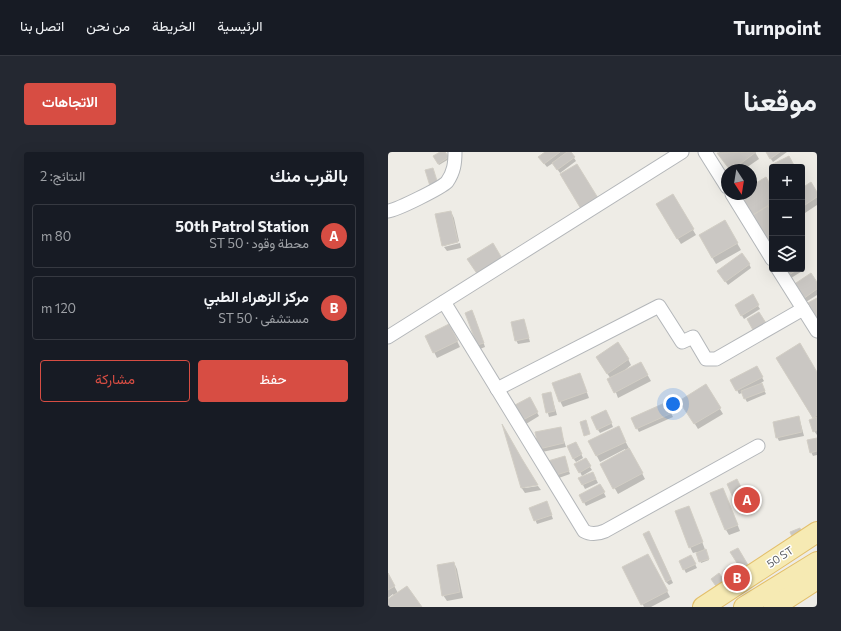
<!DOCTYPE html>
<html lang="ar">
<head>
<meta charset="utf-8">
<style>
  body { margin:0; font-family:Commissioner,Vazirmatn,sans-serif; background:#242831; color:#f1f3f6; direction:rtl }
  .controls { position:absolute; right:12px; top:12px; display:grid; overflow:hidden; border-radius:4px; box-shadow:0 4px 16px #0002 }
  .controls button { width:36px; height:36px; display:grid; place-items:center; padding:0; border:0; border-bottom:1px solid #363941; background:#171b24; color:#f1f3f6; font:20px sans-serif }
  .compass { position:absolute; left:333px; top:12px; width:36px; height:36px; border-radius:50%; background:#171b24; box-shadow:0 4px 16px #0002; rotate:168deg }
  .you { position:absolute; left:285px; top:252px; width:14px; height:14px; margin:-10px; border:3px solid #fff; border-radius:50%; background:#1a73e8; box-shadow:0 0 0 6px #1a73e833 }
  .badge { display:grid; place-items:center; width:26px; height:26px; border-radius:50%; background:#d74d43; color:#fff; font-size:13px; font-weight:700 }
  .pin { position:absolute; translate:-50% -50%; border:2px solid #fff; box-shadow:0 1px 4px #0006 }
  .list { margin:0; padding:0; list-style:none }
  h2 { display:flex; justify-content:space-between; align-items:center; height:52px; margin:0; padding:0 16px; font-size:17px }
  h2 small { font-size:13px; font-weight:400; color:#9ea1a6 }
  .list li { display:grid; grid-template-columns:26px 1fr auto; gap:12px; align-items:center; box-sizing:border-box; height:64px; margin:0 8px 8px; padding:0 8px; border:1px solid #363941; border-radius:4px }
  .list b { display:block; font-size:15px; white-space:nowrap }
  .list p { margin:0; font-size:13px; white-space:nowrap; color:#9ea1a6 }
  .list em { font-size:13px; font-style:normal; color:#9ea1a6 }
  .actions { display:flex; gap:8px; padding:12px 16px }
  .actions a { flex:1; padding:9px 0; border:1px solid #d74d43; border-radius:4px; text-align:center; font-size:14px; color:#d74d43 }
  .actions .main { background:#d74d43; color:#fff }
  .icon { flex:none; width:22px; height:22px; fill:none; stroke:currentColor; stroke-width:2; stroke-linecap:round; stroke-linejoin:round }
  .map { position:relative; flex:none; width:429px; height:455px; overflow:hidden; direction:ltr; border-radius:4px }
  header { display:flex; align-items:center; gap:24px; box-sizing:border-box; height:56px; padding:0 20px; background:#171b24; border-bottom:1px solid #363941 }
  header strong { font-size:19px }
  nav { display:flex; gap:22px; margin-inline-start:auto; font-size:14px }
  .intro { display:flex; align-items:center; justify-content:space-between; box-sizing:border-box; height:96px; padding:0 24px }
  h1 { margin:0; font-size:28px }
  .button { padding:10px 18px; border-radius:4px; background:#d74d43; color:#fff; font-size:14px; font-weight:700 }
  main { display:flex; gap:24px; padding:0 24px }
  aside { flex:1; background:#171b24; border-radius:4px; box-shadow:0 4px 16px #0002 }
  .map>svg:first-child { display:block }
  .shadow { fill:#0003 }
  .building { fill:#cac7c3; stroke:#d2cec5 }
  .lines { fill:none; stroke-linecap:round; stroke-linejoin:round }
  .minor-casing { stroke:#b3b6b9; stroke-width:15 }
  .primary-casing { stroke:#e3bf6b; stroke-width:22 }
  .minor { stroke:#fff; stroke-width:13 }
  .primary { stroke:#f6eab3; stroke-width:20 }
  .labels { text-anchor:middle; stroke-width:3; stroke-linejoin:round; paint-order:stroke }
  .street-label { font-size:11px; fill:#5e6165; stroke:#fff }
</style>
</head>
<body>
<header>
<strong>Turnpoint</strong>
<nav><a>الرئيسية</a><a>الخريطة</a><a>من نحن</a><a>اتصل بنا</a></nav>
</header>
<div class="intro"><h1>موقعنا</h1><a class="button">الاتجاهات</a></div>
<main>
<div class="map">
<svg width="429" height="455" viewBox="0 0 429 455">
  <rect width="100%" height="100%" fill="#eeece6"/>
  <g class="shadow">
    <path d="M54 0H56L61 7 51 13 46 5Z"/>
    <path d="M158 0H182L188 9 172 21 165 11 159 15 154 9Z"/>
    <path d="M332 0H367L371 7 355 18H342L330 1Z"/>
    <path d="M378 0H399L385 10Z"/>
    <path d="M363 35 384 37V98L351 42H363Z"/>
    <path d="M414 37 429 42V53L414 63Z"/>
    <path d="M284 43 308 83 293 92 269 53Z"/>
    <path d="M63 60 66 66 71 89 56 94 49 63Z"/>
    <path d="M337 70 353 98 328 112 312 84Z"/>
    <path d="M72 91 73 96 59 99 56 95Z"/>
    <path d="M361 112 363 116 340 133 333 123Z"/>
    <path d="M414 113 416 118 403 126 398 117H414Z"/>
    <path d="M429 132V143L418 150 408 137Z"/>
    <path d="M364 144 372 157 356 167 348 154Z"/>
    <path d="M86 163 97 195 92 197 89 193Z"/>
    <path d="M136 168 142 190 130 192 128 188Z"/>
    <path d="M64 179 72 195 49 206 46 200Z"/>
    <path d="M389 206 429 222V283L426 279V268Z"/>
    <path d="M240 207 243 213 237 218V219L255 215 263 229 230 246 223 227 212 211Z"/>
    <path d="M368 215 376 229 373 231 378 242 359 250 354 241 351 242 344 228Z"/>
    <path d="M192 222 201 246 175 255 172 249Z"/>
    <path d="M318 234 335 262 310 277 293 249Z"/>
    <path d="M163 242 169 263 161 265 155 243Z"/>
    <path d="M141 246 151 264 138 272 128 254Z"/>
    <path d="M280 255 285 265 251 280 244 267Z"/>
    <path d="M220 263 225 275 212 281 210 278Z"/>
    <path d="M411 265 416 284 391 289 389 285Z"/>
    <path d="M172 276 178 295 154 300 148 281Z"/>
    <path d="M233 281 257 327 230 342 213 312 238 299 237 297 212 310 201 289Z"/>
    <path d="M429 287V303L425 304 423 300Z"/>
    <path d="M190 295 195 306 188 310 185 306Z"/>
    <path d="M176 305 182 322 168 327 166 323Z"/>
    <path d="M197 307 204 318 194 324 188 312Z"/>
    <path d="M207 325 210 331 197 337 192 327Z"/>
    <path d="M351 332 363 358 354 362 352 358Z"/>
    <path d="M212 333 218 345 198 354 192 343Z"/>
    <path d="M136 334 137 336 150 334 153 338 137 341 133 335Z"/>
    <path d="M335 337 352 379 341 383 338 378Z"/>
    <path d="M160 354 165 367 149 372 142 356Z"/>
    <path d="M301 355 321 408 313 411 309 400 305 401 302 395Z"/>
    <path d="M263 384 285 431 281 433 278 430Z"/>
    <path d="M303 404 309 416 298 421 292 409Z"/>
    <path d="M263 409 282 445 263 455H256L236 416Z"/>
    <path d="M66 411 69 417 75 446 59 449 55 443Z"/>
    <path d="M0 423 10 441 33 455H0V448L6 444 5 442 0 446Z"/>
  </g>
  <g class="building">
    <path d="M52 0H57L61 5 50 12 45 4Z"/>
    <path d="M157 0H172L156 12 150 5Z"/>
    <path d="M179 0H183L187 5 169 18 164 11Z"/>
    <path d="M368 0 344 18H342L329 1Z"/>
    <path d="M378 0H392L382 7Z"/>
    <path d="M401 4 407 15H384L383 13Z"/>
    <path d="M189 12 210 46 193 57 172 22Z"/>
    <path d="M45 16 50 32 42 34 37 18Z"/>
    <path d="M378 25 384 35V51L363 64 350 42H363V34Z"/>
    <path d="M423 30 429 40V45L414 55V36Z"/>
    <path d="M285 42 306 77 289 87 268 52Z"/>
    <path d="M380 54 384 60V99L362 65Z"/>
    <path d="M63 59 70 90 54 94 47 62Z"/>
    <path d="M337 68 350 91 324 106 311 83Z"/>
    <path d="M105 91 115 108 90 123 79 107Z"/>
    <path d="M354 101 362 112 337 130 329 119Z"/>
    <path d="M397 117H410L401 123Z"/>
    <path d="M423 121 429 130V137L415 147 405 133Z"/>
    <path d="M365 142 371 153 353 164 347 153Z"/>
    <path d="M429 146V168L416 153Z"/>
    <path d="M84 158 96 191 89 193 77 161Z"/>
    <path d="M371 160 378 171 365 178 359 167Z"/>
    <path d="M136 167 141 186 127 189 123 170Z"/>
    <path d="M61 172 70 189 45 201 37 184Z"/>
    <path d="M230 190 241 207 219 222 208 205Z"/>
    <path d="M412 191 429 220V263L425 266 388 206Z"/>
    <path d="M253 210 260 223 226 241 219 227Z"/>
    <path d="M369 214 375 225 348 239 342 228Z"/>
    <path d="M192 221 199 240 171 250 164 231Z"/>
    <path d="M374 231 377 239 356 247 353 239Z"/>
    <path d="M318 232 333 256 306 272 291 249Z"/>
    <path d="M163 240 167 259 158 261 154 242Z"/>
    <path d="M142 245 150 260 135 268 127 253Z"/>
    <path d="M279 250 284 261 248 277 243 266Z"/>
    <path d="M218 258 224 271 209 278 203 265Z"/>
    <path d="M411 264 414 280 388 286 385 270Z"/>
    <path d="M429 265V278L425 280 421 268Z"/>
    <path d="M198 268 202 282 196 284 192 270Z"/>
    <path d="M114 272 134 307 150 333 133 336Z"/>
    <path d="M231 274 238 290 208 304 200 289Z"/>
    <path d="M173 275 176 291 151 297 147 280Z"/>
    <path d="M429 286V299L422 301 419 288Z"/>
    <path d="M188 290 194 302 185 307 179 294Z"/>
    <path d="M241 296 255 321 225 337 212 312Z"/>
    <path d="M177 304 181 319 165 324 160 309Z"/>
    <path d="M198 306 203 314 191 321 186 312Z"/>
    <path d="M205 320 208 327 194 333 190 326Z"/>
    <path d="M349 327 362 354 351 359 339 332Z"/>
    <path d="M212 332 217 340 195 351 191 343Z"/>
    <path d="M335 336 350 373 337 378 322 341Z"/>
    <path d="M159 349 164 363 146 369 141 356Z"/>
    <path d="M301 354 315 390 301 396 287 359Z"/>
    <path d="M412 376 416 387 407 391 402 380Z"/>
    <path d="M261 379 283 427 278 430 255 382Z"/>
    <path d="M350 396 363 418 356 422 342 400Z"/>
    <path d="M318 397 321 407 311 410 308 401Z"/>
    <path d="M260 402 280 439 253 453 234 415Z"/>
    <path d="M303 403 308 412 295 418 291 409Z"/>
    <path d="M66 410 72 440 54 444 49 413Z"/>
    <path d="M342 413 351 426 345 430 336 418Z"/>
    <path d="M0 421 7 434 0 438Z"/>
    <path d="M331 421 340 434 332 440 323 427Z"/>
    <path d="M19 434 34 455H0V447Z"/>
  </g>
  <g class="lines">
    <g class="minor-casing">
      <g id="minor">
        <path d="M317 0 339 35"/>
        <path d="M344 42 384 107"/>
        <path d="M0 59C9 58 53 36 59 30 66 20 67 11 67 0"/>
        <path d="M390 117 429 179"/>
        <path d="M56 150 196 379C203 383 210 382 217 379L370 294"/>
        <path d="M0 185 294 0"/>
        <path d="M109 237 271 154 294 190 305 185 318 207H328L415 157"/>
      </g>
    </g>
    <g class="primary-casing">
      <g id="primary">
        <path d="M315 455 429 380"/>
        <path d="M356 455 429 410"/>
        <path d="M386 455 429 427"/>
      </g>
    </g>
    <use href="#minor" class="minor"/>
    <use href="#primary" class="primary"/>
  </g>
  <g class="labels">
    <g class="street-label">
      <text transform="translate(392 405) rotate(-33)" y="4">50 ST</text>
    </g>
  </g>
</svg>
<div class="controls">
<button>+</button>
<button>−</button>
<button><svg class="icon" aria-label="layers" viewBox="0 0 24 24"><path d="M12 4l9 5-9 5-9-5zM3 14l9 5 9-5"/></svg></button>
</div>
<svg class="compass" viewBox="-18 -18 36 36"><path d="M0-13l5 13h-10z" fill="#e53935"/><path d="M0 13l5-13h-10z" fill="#9ea1a6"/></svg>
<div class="you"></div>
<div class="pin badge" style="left:359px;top:348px">A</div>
<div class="pin badge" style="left:349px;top:426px">B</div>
</div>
<aside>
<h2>بالقرب منك<small>النتائج: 2</small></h2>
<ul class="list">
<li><span class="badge">A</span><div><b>50th Patrol Station</b><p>محطة وقود · 50 ST</p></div><em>80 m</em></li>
<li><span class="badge">B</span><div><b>مركز الزهراء الطبي</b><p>مستشفى · 50 ST</p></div><em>120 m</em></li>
</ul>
<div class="actions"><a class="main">حفظ</a><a>مشاركة</a></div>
</aside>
</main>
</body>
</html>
